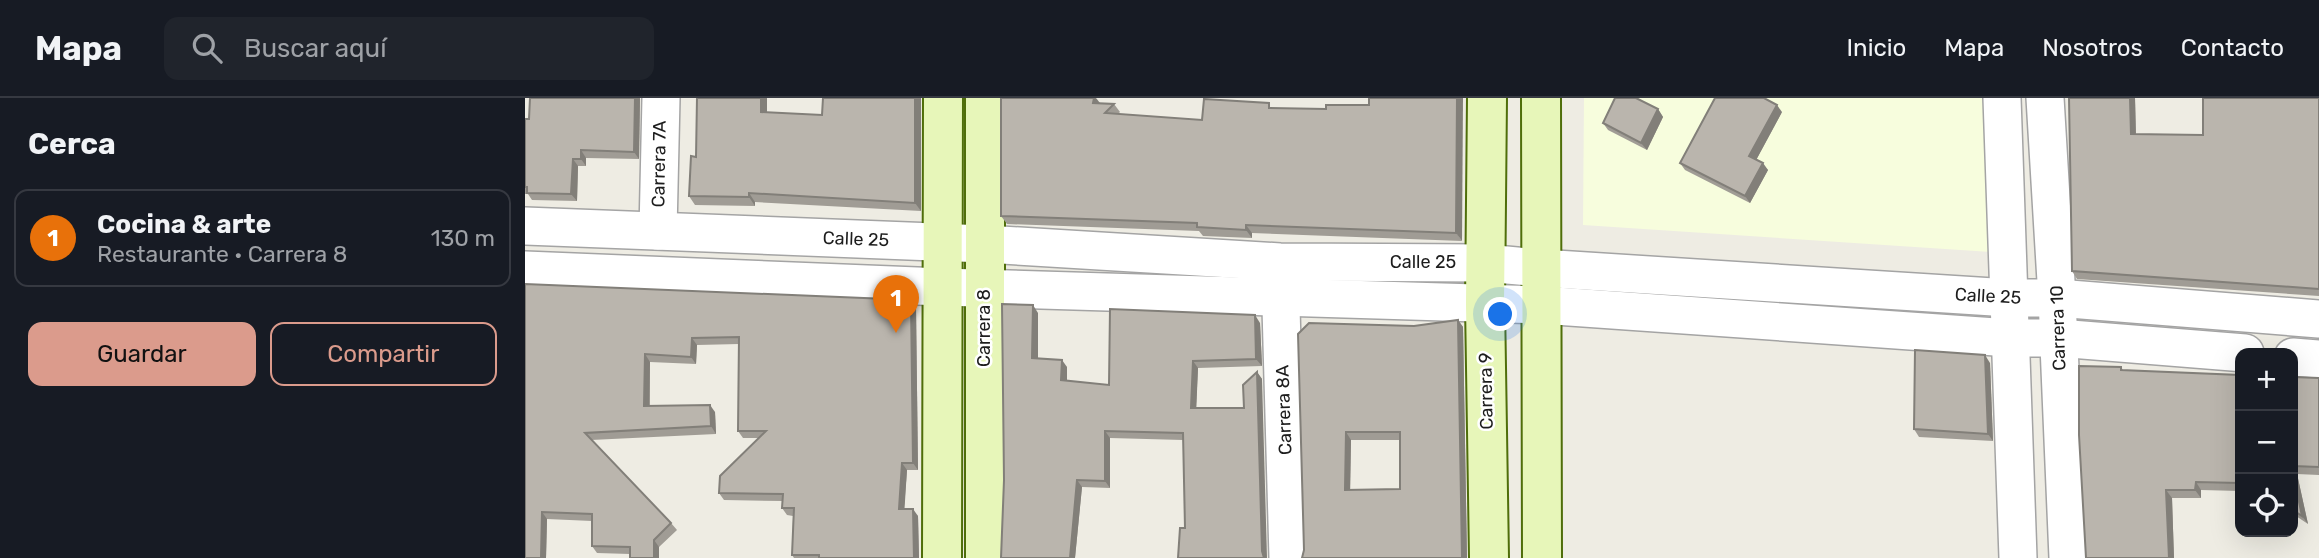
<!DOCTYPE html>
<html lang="es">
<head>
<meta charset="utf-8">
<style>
  body { margin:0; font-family:Rubik,sans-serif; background:#20242c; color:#f1f3f6 }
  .controls { position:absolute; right:21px; bottom:21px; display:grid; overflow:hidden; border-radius:14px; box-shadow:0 7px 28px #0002 }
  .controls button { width:63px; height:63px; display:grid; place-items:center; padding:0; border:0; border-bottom:2px solid #363941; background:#171b24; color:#f1f3f6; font:35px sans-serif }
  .you { position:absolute; left:976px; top:217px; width:24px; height:24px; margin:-18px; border:5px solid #fff; border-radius:50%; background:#1a73e8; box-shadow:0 0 0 10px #1a73e833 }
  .badge { display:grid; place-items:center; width:46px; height:46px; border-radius:50%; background:#db9b8c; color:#fff; font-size:23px; font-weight:700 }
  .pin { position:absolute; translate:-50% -58px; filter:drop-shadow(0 2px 4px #0008) }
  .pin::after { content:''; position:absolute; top:37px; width:24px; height:21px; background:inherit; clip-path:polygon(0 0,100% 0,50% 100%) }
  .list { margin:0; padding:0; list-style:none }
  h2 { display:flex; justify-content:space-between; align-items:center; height:91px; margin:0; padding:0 28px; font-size:30px }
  h2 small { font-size:23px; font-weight:400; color:#9ea1a6 }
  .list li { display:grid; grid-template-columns:46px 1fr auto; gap:21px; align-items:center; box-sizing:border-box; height:98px; margin:0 14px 14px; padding:0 14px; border:2px solid #363941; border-radius:14px }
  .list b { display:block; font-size:26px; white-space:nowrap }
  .list p { margin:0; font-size:23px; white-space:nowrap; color:#9ea1a6 }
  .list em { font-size:23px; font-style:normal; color:#9ea1a6 }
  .actions { display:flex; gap:14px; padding:21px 28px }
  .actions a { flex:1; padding:16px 0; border:2px solid #db9b8c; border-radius:14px; text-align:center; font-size:24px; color:#db9b8c }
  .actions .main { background:#db9b8c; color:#111 }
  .icon { flex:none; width:38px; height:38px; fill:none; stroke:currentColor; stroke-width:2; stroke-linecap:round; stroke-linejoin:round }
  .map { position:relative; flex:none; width:1794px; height:460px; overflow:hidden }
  header { display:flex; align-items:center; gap:42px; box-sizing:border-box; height:98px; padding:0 35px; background:#171b24; border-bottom:2px solid #363941 }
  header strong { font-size:33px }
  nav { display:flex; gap:38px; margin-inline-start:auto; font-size:24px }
  .search { width:490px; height:63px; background:#20242c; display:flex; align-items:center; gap:18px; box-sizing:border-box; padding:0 24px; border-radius:14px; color:#9ea1a6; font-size:26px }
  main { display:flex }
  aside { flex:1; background:#171b24 }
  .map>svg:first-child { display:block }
  .education { fill:#f7fddd }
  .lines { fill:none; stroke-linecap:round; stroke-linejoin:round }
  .street-casing { stroke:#a4a4a4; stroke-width:40 }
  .secondary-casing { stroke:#4f6e0a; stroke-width:42 }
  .street { stroke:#fff; stroke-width:37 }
  .secondary { stroke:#e7f6b9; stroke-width:38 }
  .wall { fill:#a09c95; fill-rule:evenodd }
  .shaded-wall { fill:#827f79 }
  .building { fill:#bab5ad; stroke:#827f79; stroke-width:2; fill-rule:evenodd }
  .labels { text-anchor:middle; stroke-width:5; stroke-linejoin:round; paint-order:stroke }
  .street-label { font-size:18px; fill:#1d1d1d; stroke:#fff }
</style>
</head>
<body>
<header>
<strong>Mapa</strong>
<div class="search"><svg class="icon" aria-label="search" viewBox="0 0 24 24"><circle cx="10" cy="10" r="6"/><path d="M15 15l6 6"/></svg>Buscar aquí</div>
<nav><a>Inicio</a><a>Mapa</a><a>Nosotros</a><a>Contacto</a></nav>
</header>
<main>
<aside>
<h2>Cerca<small></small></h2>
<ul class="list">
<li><span class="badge" style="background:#e8710a">1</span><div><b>Cocina &amp; arte</b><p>Restaurante · Carrera 8</p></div><em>130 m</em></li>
</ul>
<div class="actions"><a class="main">Guardar</a><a>Compartir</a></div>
</aside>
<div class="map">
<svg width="1794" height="460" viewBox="0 0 1794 460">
  <rect width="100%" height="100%" fill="#eeece3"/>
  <path class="education" d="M1059 0H1471L1481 155 1058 127Z"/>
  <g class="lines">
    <g class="street-casing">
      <g id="street">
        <path d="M1477 0 1493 460"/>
        <path d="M1520 0 1532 200 1543 460"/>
        <path d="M0 128 460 146 755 164 960 165 1015 170 1484 200H1532L1794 221"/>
        <path d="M133 133 136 0"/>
        <path d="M0 172 417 189 1016 207 1485 240H1533L1720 255"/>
        <path d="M755 174 763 460"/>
        <path d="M1768 259 1794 261"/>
      </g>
    </g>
    <g class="secondary-casing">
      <g id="secondary">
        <path d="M962 0 960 206 964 460"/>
        <path d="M1016 0 1017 460"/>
        <path d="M417 460 418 0"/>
        <path d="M460 460V0"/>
      </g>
    </g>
    <use href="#street" class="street"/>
    <use href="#secondary" class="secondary"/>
  </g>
  <g class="wall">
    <path d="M115 0 114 61 61 60V68H53L52 103 7 102 3 96H0V21Z"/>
    <path d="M298 0H396V113L230 104V108L170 107 164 98 171 59 242 14 297 17Z"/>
    <path d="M1610 0 1611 36 1678 37 1794 0V198L1552 181 1547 173Z"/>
    <path d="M575 5 589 6 595 14 593 16 677 22 748 10 801 11 844 7 937 143 727 135V140L678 138 674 133 482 126 476 118Z"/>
    <path d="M1133 11 1138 19 1122 52 1083 32 1078 25Z"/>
    <path d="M1257 14 1231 62 1243 72 1225 105 1160 72 1155 65Z"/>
    <path d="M0 186 391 209 393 372H382L379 411 393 418 394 460H269L267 457 268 418 262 417 257 410 258 403 199 402 194 395 234 340H218L213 333 214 246 172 247 171 266 125 264V308L190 314 191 336 66 342 146 425 152 432 134 449V460H105V456L72 455 67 448V423L22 421 21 460Z"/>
    <path d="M513 215V260L542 269V283L584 287 735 225 737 268 673 270 671 310H719L732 274 737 281 660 430 658 342 585 340V390L557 389 550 460H476Z"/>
    <path d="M933 222 938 229 942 460H777L779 452 773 236 889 228ZM826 342H875V391L825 392Z"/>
    <path d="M1465 265 1468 343 1394 339 1389 331Z"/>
    <path d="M1596 269 1598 272 1715 277V393L1676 392V400H1647L1649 460H1561Z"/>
    <path d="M1768 279 1794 280V377L1772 376 1783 426 1768 416Z"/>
  </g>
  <g class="shaded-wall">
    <path d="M110 0H115L114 61 109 54Z"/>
    <path d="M236 0H242V22L236 14Z"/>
    <path d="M390 0H396V113L390 105Z"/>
    <path d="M569 0H571L575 5H568Z"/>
    <path d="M932 0H938L937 143 931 135Z"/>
    <path d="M1605 0H1610L1611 43 1606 36Z"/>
    <path d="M1252 7 1257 14 1229 66 1224 58Z"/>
    <path d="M1133 11 1138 19 1122 52 1116 45Z"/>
    <path d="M56 52 61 60V68L56 61Z"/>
    <path d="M48 61 53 68 52 103 46 96Z"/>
    <path d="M1238 65 1243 72 1225 105 1220 98Z"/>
    <path d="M224 95 230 104V108L224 99Z"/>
    <path d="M721 127 727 135V140L721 132Z"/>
    <path d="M386 202 391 209 393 372 388 365Z"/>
    <path d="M508 207 513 215V268L507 260Z"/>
    <path d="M730 217 735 225 737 268 731 261Z"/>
    <path d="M933 222 938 229 942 460H937Z"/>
    <path d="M167 240 172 247 171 266 166 259Z"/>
    <path d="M120 256 125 264 124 316 119 308Z"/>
    <path d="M1460 257 1465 265 1468 343 1463 336Z"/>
    <path d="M537 262 542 269V290L536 282Z"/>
    <path d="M668 263 673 270 671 317 666 310Z"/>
    <path d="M732 274 737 281 742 460H739L737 453Z"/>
    <path d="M185 307 190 314 191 336 186 328Z"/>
    <path d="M580 333 585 340V390L580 383Z"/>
    <path d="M821 334 826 342 825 399 820 392Z"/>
    <path d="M377 365 382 372 379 418 374 411Z"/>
    <path d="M1768 370 1772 376 1783 426 1777 418 1768 376Z"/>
    <path d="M552 382 557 389 550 460H545Z"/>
    <path d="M1671 384 1676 392V400L1670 392Z"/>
    <path d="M1641 392 1647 400 1649 460H1644Z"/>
    <path d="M388 411 393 418 394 460H389Z"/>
    <path d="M17 414 22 421 21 460H16Z"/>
    <path d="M129 442 134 449V460H129Z"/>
  </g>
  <g class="building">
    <path d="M5 0H110L109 54 56 52V61H48L46 96 2 95V89H0V21H4Z"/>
    <path d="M172 0H236V14L297 17 298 0H390V105L224 95V99L164 98 166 58 171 59Z"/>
    <path d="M476 0H569L568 5 589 6 580 15 677 22 679 1 744 5V10L801 11V7H844V0H932L931 135 721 127V132L672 129V125L476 118Z"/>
    <path d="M1090 0H1111L1133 11 1116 45 1078 25Z"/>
    <path d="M1190 0H1239L1252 7 1224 58 1238 65 1220 98 1155 65Z"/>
    <path d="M1544 0H1605L1606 36 1678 37V0H1794V191L1547 173Z"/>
    <path d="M0 186 386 202 388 365H377L374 411H388L389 460H294V457H267L269 410H257L258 396 194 395 195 378 241 333H213L214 239 167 240 166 259 120 256 119 308 185 307 186 328 60 335 146 425 129 442V460H105V449L67 448V416L17 414 16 460H0Z"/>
    <path d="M477 206 508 207 507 260 537 262 536 282 584 287 585 211 730 217 731 261 668 263 666 310H719L718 287 732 274 737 453 739 460H653L655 430H660L658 335 580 333V383L552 382 545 460H476L479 382Z"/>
    <path d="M933 222 937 460H777L779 452 773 236 784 225 889 228ZM821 334H875V391L820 392Z"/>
    <path d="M1390 252 1460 257 1463 336 1389 331Z"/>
    <path d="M1554 268 1596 269V272L1715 277V385L1671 384 1670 392H1641L1644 460H1561L1554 337Z"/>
    <path d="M1768 279 1794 280V369L1768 368Z"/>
    <path d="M1768 376 1777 418 1768 412Z"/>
  </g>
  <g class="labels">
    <g class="street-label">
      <text transform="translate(134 66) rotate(-89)" y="6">Carrera 7A</text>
      <text transform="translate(331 141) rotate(2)" y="6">Calle 25</text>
      <text x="898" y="170">Calle 25</text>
      <text transform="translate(1463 198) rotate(3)" y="6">Calle 25</text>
      <text transform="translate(459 230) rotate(-90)" y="6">Carrera 8</text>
      <text transform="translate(1533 230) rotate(-92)" y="6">Carrera 10</text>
      <text transform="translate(961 293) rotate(-91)" y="6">Carrera 9</text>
      <text transform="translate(759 312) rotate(-92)" y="6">Carrera 8A</text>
    </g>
  </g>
</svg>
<div class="controls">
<button>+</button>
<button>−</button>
<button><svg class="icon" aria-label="locate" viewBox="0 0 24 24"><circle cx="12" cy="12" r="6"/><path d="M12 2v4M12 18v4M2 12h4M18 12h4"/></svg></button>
</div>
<div class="you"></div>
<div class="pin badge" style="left:371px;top:235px;background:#e8710a">1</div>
</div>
</main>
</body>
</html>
